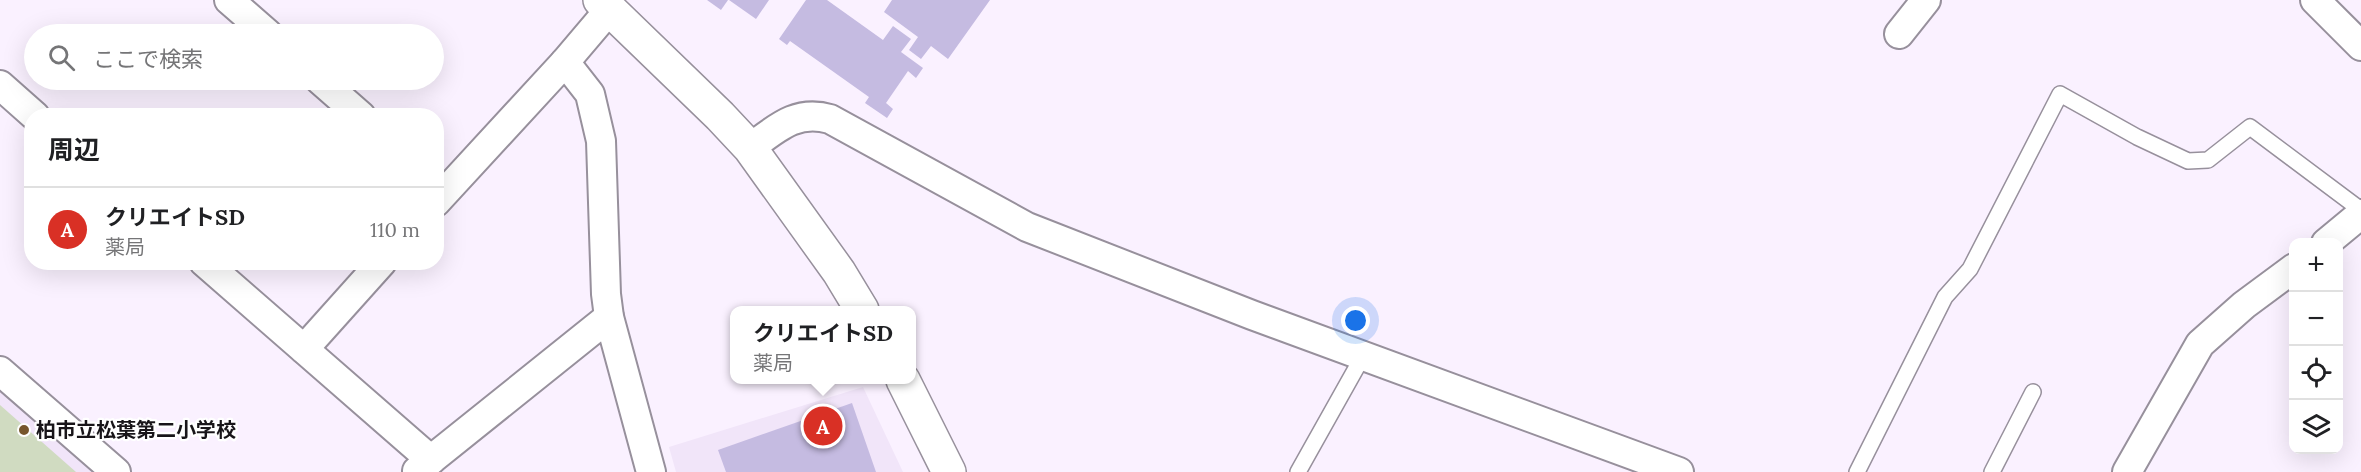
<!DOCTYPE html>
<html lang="ja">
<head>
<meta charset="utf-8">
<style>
  body { margin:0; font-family:Lora,"Noto Sans JP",serif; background:#f2f2f2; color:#202124 }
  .controls { position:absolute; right:18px; bottom:18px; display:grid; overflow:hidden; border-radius:12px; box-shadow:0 6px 24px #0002 }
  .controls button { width:54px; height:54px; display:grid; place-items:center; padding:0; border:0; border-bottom:2px solid #e0e0e0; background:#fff; color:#202124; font:30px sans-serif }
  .you { position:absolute; left:1356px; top:321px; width:21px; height:21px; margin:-15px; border:4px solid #fff; border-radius:50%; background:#1a73e8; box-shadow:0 0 0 9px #1a73e833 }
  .badge { display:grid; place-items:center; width:39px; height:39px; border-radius:50%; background:#d93025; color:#fff; font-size:20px; font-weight:700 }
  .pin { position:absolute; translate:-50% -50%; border:3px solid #fff; box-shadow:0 2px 6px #0006 }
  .popup { position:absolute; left:730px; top:306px; width:186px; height:78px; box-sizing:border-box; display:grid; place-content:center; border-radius:12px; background:#fff; filter:drop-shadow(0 2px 4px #0005); font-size:20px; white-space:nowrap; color:#757577 }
  .popup b { font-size:22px; color:#202124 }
  .popup::after { content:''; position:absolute; left:50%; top:100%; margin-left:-12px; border:12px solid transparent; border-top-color:#fff }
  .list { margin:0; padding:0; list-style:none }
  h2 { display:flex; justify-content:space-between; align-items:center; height:78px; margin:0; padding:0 24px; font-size:26px }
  h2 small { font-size:20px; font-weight:400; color:#757577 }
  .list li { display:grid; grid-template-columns:39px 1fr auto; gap:18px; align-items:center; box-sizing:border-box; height:84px; padding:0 24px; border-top:2px solid #e0e0e0 }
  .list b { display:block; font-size:22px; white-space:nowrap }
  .list p { margin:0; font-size:20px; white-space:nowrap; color:#757577 }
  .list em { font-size:20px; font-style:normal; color:#757577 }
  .icon { flex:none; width:33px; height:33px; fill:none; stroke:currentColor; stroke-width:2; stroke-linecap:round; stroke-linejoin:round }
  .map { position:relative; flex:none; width:2361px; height:472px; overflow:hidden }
  .search { position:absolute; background:#fff; box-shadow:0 6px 24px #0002; left:24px; top:24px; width:420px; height:66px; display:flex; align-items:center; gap:15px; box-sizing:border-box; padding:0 21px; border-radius:33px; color:#757577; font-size:22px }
  .panel { position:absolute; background:#fff; box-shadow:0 6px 24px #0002; left:24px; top:108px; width:420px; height:162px; border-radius:24px }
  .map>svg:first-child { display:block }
  .built { fill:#f1e5f9 }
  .green { fill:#d0dbc1 }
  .building { fill:#c5bbe1 }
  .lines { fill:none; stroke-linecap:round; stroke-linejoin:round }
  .service-casing { stroke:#97909c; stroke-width:18 }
  .minor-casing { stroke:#97909c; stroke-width:32 }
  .tertiary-casing { stroke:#97909c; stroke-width:36 }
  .service { stroke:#fff; stroke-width:15 }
  .minor { stroke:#fff; stroke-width:28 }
  .tertiary { stroke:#fff; stroke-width:33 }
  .poi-dot { fill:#77562d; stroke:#fff; stroke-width:2 }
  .labels { text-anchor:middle; stroke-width:4.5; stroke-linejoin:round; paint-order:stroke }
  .poi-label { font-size:20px; font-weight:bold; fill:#181519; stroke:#fff; text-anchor:start }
</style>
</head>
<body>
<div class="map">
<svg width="2361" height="472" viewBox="0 0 2361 472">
  <rect width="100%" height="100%" fill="#faf1ff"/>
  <g class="built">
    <path d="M863 387 903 472H676L669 447Z"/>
    <path d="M0 389 97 472H0Z"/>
  </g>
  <path class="green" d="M0 405 76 472H0Z"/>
  <g class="building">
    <path d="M707 0H728L721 10Z"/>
    <path d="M729 0H769L756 19Z"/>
    <path d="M806 0H827L883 40 893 26 911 39 901 52 923 68 916 78 908 71 886 103 893 109 887 118 865 103 869 97 790 41 787 45 779 39Z"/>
    <path d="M892 0H990L948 59 931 46 921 59 909 50 918 37 884 12Z"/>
    <path d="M852 403 876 472H726L718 450Z"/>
  </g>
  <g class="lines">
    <g class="service-casing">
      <g id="service">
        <path d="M1298 472 1363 356"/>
        <path d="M1857 472 1945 297 1970 269 2060 94 2137 137 2188 161 2208 160 2250 127 2361 210"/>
        <path d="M1992 472 2033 392"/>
      </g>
    </g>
    <g class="minor-casing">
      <g id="minor">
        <path d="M229 0 268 34"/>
        <path d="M2315 0 2361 46"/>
        <path d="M1899 34 1926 0"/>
        <path d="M565 62 590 94 601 141 606 294 609 317 651 472"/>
        <path d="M320 80 361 116"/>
        <path d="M0 85 35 116"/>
        <path d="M750 148C776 129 796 109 830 119L1027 227 1252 315 1679 472"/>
        <path d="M436 202 565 62 610 9"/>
        <path d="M2326 243 2361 214"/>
        <path d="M204 262 431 460"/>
        <path d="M304 349 382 262"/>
        <path d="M0 371 116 472"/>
        <path d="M417 471 609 317"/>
        <path d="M2127 472 2200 344 2244 305 2294 268"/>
      </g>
    </g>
    <g class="tertiary-casing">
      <g id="tertiary">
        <path d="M600 0 720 116 750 148 839 272 862 310"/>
        <path d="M903 380 949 472"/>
      </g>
    </g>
    <use href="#service" class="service"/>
    <use href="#minor" class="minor"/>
    <use href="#tertiary" class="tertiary"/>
  </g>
  <circle class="poi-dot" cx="24" cy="430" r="6"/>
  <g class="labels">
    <g class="poi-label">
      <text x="36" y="437">柏市立松葉第二小学校</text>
    </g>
  </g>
</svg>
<div class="controls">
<button>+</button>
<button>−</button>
<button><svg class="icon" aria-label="locate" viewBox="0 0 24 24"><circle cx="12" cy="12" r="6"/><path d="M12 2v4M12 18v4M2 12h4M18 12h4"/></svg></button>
<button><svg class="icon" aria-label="layers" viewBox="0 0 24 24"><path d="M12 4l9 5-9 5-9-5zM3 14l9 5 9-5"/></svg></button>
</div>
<div class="you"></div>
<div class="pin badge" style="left:823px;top:426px">A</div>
<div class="popup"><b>クリエイトSD</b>薬局</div>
<div class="search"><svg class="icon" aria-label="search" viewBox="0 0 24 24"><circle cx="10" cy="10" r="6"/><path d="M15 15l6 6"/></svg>ここで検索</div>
<section class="panel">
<h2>周辺<small></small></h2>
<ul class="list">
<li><span class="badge">A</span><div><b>クリエイトSD</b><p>薬局</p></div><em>110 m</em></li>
</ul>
</section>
</div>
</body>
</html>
